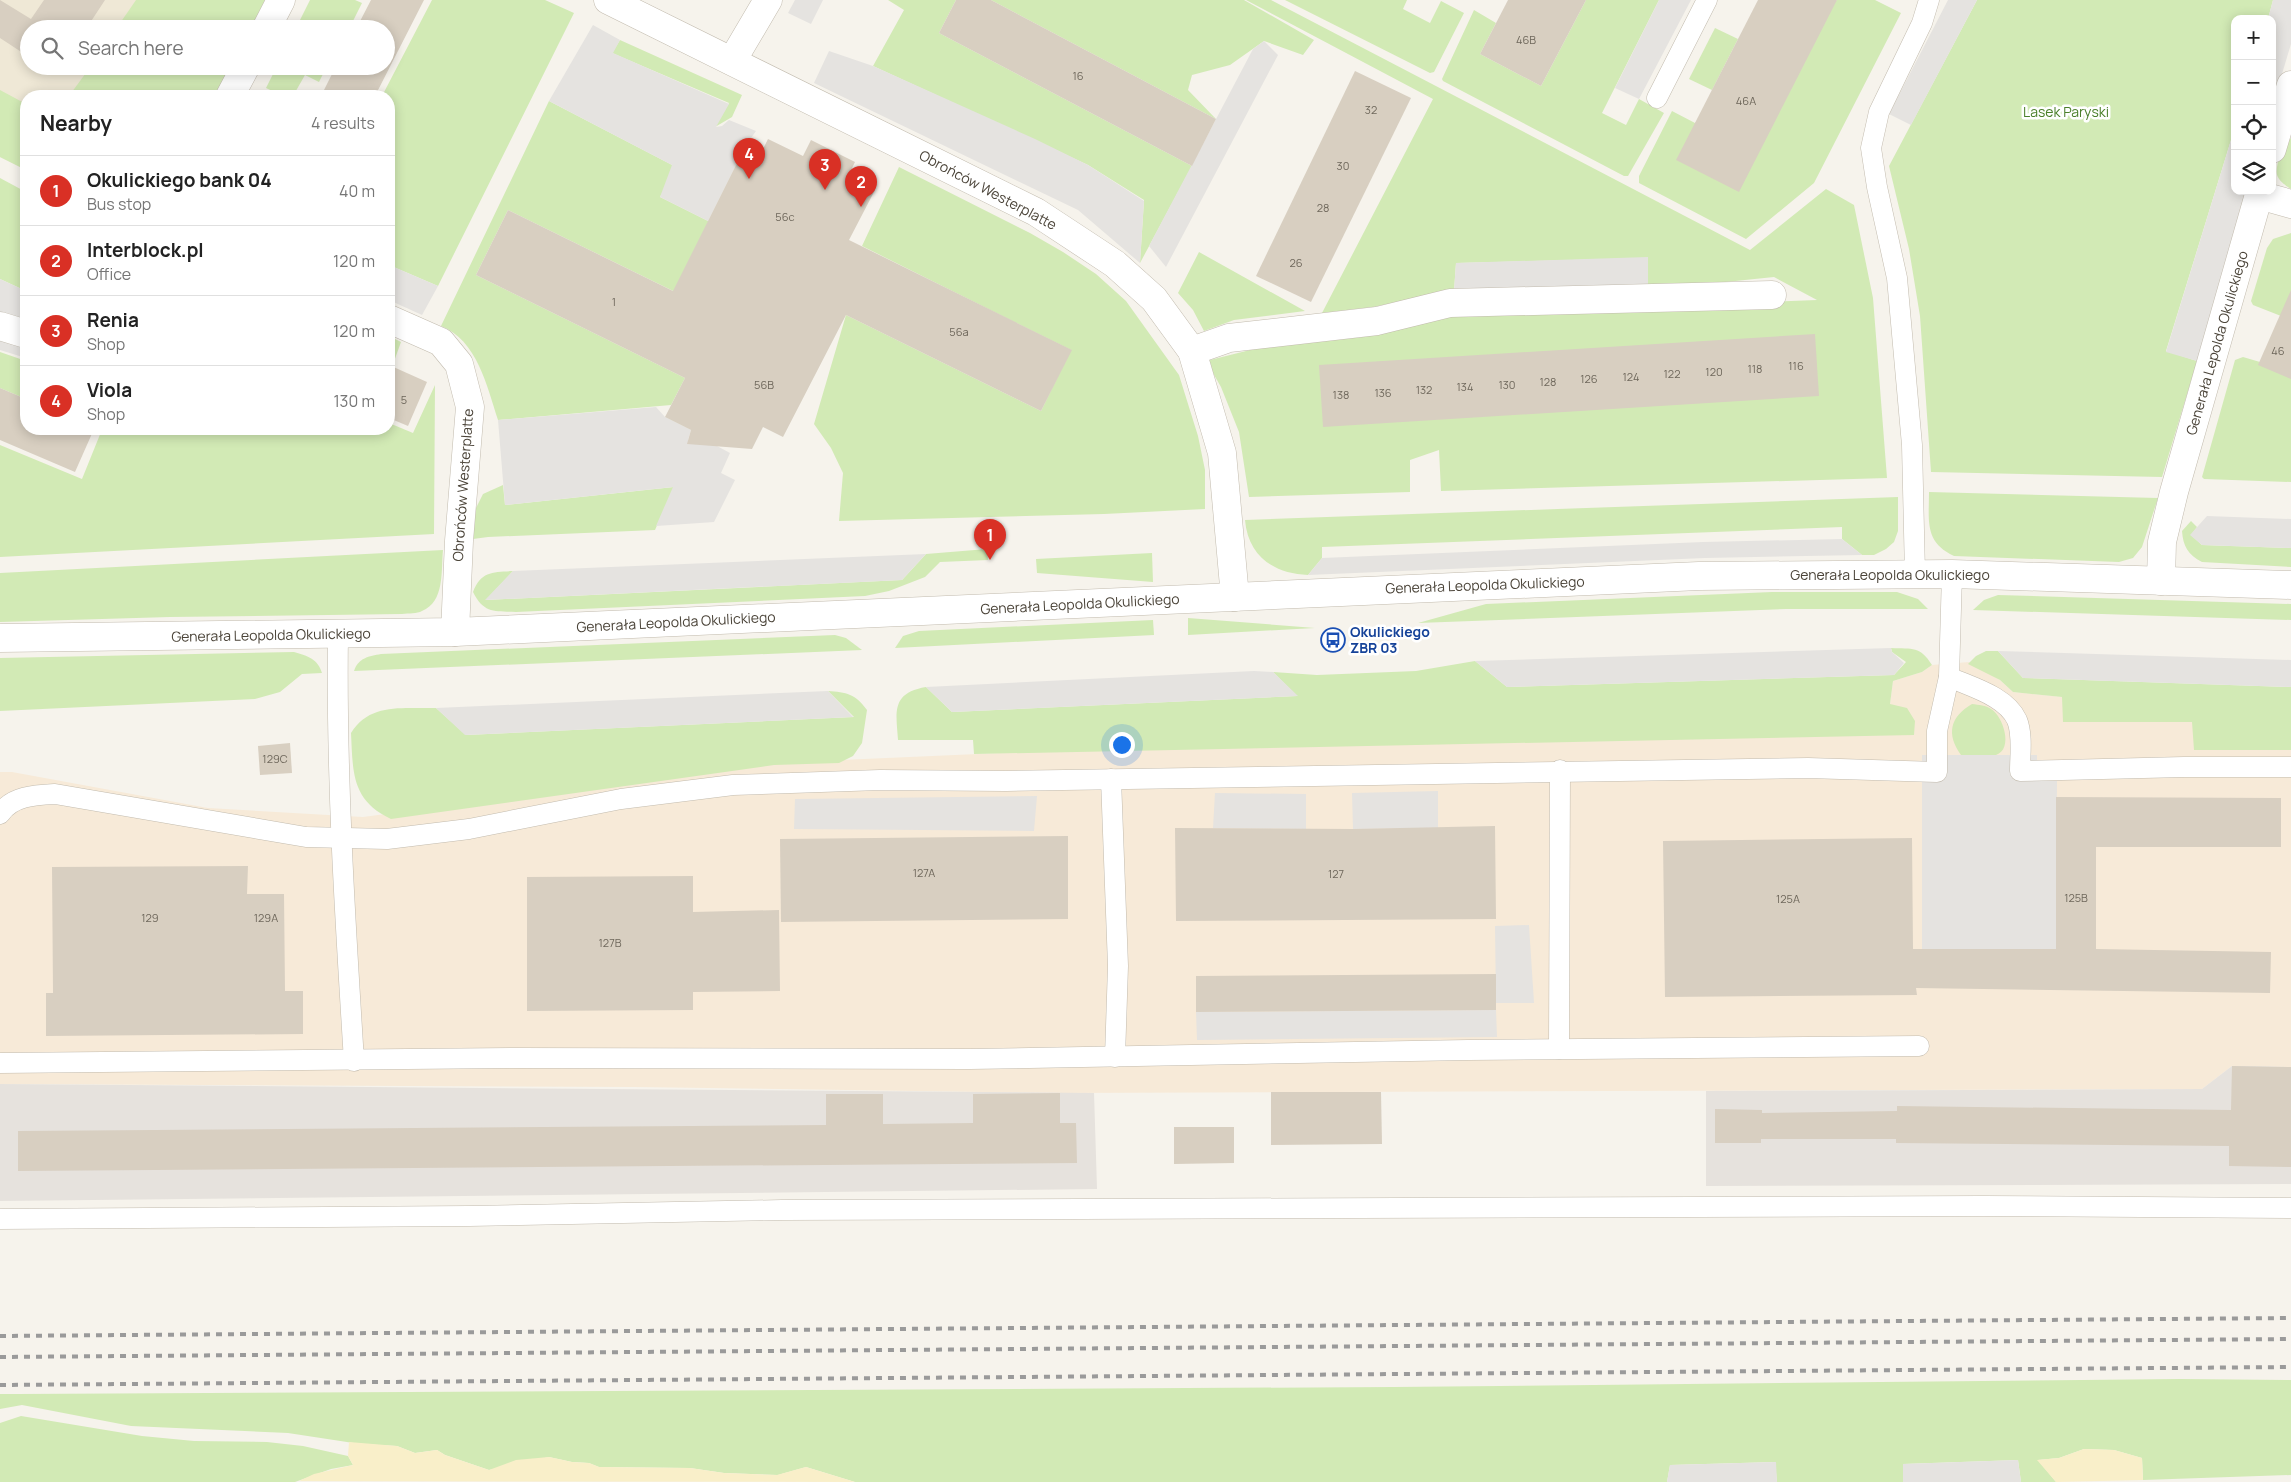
<!DOCTYPE html>
<html lang="en">
<head>
<meta charset="utf-8">
<style>
  body { margin:0; font-family:Manrope,sans-serif; background:#f2f2f2; color:#222 }
  .controls { position:absolute; right:15px; top:15px; display:grid; overflow:hidden; border-radius:10px; box-shadow:0 2px 12px #0003 }
  .controls button { width:45px; height:45px; display:grid; place-items:center; padding:0; border:0; border-bottom:1px solid #e0e0e0; background:#fff; color:#222; font:25px sans-serif }
  .you { position:absolute; left:1121px; top:744px; width:18px; height:18px; margin:-12px; border:4px solid #fff; border-radius:50%; background:#1a73e8; box-shadow:0 0 0 8px #1a73e833 }
  .badge { display:grid; place-items:center; width:32px; height:32px; border-radius:50%; background:#d93025; color:#fff; font-size:16px; font-weight:700 }
  .pin { position:absolute; translate:-50% -41px; filter:drop-shadow(0 1px 2px #0008) }
  .pin::after { content:''; position:absolute; top:26px; width:18px; height:15px; background:inherit; clip-path:polygon(0 0,100% 0,50% 100%) }
  .list { margin:0; padding:0; list-style:none }
  h2 { display:flex; justify-content:space-between; align-items:center; height:65px; margin:0; padding:0 20px; font-size:21px }
  h2 small { font-size:16px; font-weight:400; color:#767676 }
  .list li { display:grid; grid-template-columns:32px 1fr auto; gap:15px; align-items:center; box-sizing:border-box; height:70px; padding:0 20px; border-top:1px solid #e0e0e0 }
  .list b { display:block; font-size:19px; white-space:nowrap }
  .list p { margin:0; font-size:16px; white-space:nowrap; color:#767676 }
  .list em { font-size:16px; font-style:normal; color:#767676 }
  .icon { flex:none; width:28px; height:28px; fill:none; stroke:currentColor; stroke-width:2; stroke-linecap:round; stroke-linejoin:round }
  .map { position:relative; flex:none; width:2291px; height:1482px; overflow:hidden }
  .search { position:absolute; background:#fff; box-shadow:0 2px 12px #0003; left:20px; top:20px; width:375px; height:55px; display:flex; align-items:center; gap:12px; box-sizing:border-box; padding:0 18px; border-radius:28px; color:#767676; font-size:19px }
  .panel { position:absolute; background:#fff; box-shadow:0 2px 12px #0003; left:20px; top:90px; width:375px; height:345px; border-radius:20px }
  .map>svg:first-child { display:block }
  .commercial { fill:#f7ead8 }
  .industrial { fill:#e6e2dd }
  .education { fill:#efe8d6 }
  .green { fill:#d2eab5 }
  .sand { fill:#f9efc9 }
  .parking { fill:#e5e3e0 }
  .building { fill:#d8cfc1 }
  .lines { fill:none; stroke-linecap:round; stroke-linejoin:round }
  .service-casing { stroke:#c2bbae; stroke-width:21 }
  .minor-casing { stroke:#c2bbae; stroke-width:29 }
  .tertiary-casing { stroke:#c2bbae; stroke-width:29 }
  .service { stroke:#fff; stroke-width:20 }
  .minor { stroke:#fff; stroke-width:28 }
  .tertiary { stroke:#fff; stroke-width:28 }
  .rail { stroke:#9a9a9a; stroke-width:4; stroke-dasharray:6 6; stroke-linecap:butt }
  .labels { text-anchor:middle; stroke-width:5; stroke-linejoin:round; paint-order:stroke }
  .number-label { font-size:11px; fill:#6e675b }
  .park-label { font-size:14px; fill:#4a7f2a; stroke:#fff }
  .street-label { font-size:14px; fill:#4b4439; stroke:#fff }
  .transit-label { font-size:14px; font-weight:bold; fill:#164399; stroke:#fff; text-anchor:start }
</style>
</head>
<body>
<div class="map">
<svg width="2291" height="1482" viewBox="0 0 2291 1482">
  <rect width="100%" height="100%" fill="#f6f3ec"/>
  <path class="commercial" d="M1969 662 2000 680 2013 692 2063 697V722H2193L2195 750H2291V1067L2232 1066 2202 1089 1060 1093 634 1087 0 1084V772H12L208 808 363 817 772 763 1383 736 1890 704 1893 681 1922 672 1932 665Z"/>
  <g class="industrial">
    <path d="M2232 1066 2291 1067V1184L1706 1186V1091L2202 1089Z"/>
    <path d="M0 1084 1094 1093 1097 1189 0 1201Z"/>
  </g>
  <path class="education" d="M0 0H265L251 29H29V66H232L216 96H26V170L0 157Z"/>
  <g class="green">
    <path d="M136 0H265L251 29H116Z"/>
    <path d="M310 0H355L362 3 349 29H298L296 28Z"/>
    <path d="M432 0H545L574 13 438 286 389 265V96H382Z"/>
    <path d="M888 0H956L939 33 1192 166 1140 263 1144 200 1088 165 873 66 904 10Z"/>
    <path d="M991 0H1244L1314 40 1303 55 1264 41 1230 65 1192 75 1188 90 1216 119Z"/>
    <path d="M1246 0H1271L1750 250 1826 189 1854 205 1873 298 1887 478 1441 491 1439 450 1410 460V492L1249 497 1239 432 1221 387 1206 361 1254 349 1362 337 1450 315 1817 300 1774 277 1648 290V258L1456 263 1454 291 1373 307 1322 313 1433 99Z"/>
    <path d="M1285 0H1407L1403 9 1430 23 1441 1 1464 13 1434 72 1430 73Z"/>
    <path d="M1586 0H1659L1602 113 1626 125 1639 99 1664 113 1628 176H1624L1443 81 1442 79 1474 10 1496 23 1480 54 1541 86Z"/>
    <path d="M1837 0H1875L1901 13 1814 183 1746 239 1639 183V176L1672 111 1695 123Z"/>
    <path d="M1977 0H2273L2268 19H2235V127L2166 351 2197 361 2162 477 1931 472 1920 316 1909 249 1889 166Z"/>
    <path d="M1715 28 1738 39 1712 90 1689 79Z"/>
    <path d="M620 40 742 95 732 117 715 127 729 103 612 53Z"/>
    <path d="M91 66H232L216 96H69Z"/>
    <path d="M277 66H327L319 82 305 75 293 96H283L266 88Z"/>
    <path d="M0 90 26 104V170L0 157Z"/>
    <path d="M549 101 676 167 660 197 708 221 716 312 508 210 476 275 685 378 671 405 498 420C487 386 477 340 441 326Z"/>
    <path d="M2291 138V189C2286 186 2279 181 2277 175 2275 164 2283 144 2291 138Z"/>
    <path d="M899 167 1030 233 1063 252 1096 274 1126 301 1179 375 1198 436 1205 470V509L1104 514 839 521 843 473 831 448 814 424 846 315 1041 411 1071 350 862 246Z"/>
    <path d="M0 178 26 192V291L0 279Z"/>
    <path d="M2291 233V320L2253 305 2251 301 2267 248 2273 239Z"/>
    <path d="M1199 252 1305 311 1234 320 1204 331 1193 310 1178 293Z"/>
    <path d="M2291 322V482L2204 479 2202 477 2235 360 2243 357 2260 362Z"/>
    <path d="M389 336 401 342 392 367 389 365Z"/>
    <path d="M0 352 26 361V399L0 388Z"/>
    <path d="M435 385 434 534 0 557V445L82 479 101 432 94 429H389V423L413 433Z"/>
    <path d="M503 485 505 505 674 487 655 530 488 537 473 539 474 512 483 494Z"/>
    <path d="M1929 492 2158 498 2142 547 2133 558 2119 562 1954 556C1924 542 1929 521 1929 492Z"/>
    <path d="M1898 497V531L1894 542 1886 549 1874 555H1862L1842 539V527L1322 547V558L1308 575C1274 574 1248 556 1245 520Z"/>
    <path d="M2191 521 2197 527 2191 535 2202 545 2291 548V567L2202 562C2188 555 2183 546 2182 531Z"/>
    <path d="M987 549 988 560 940 562 925 577 889 591 865 596 516 612C495 611 484 614 473 592 481 571 493 572 513 571L486 600 902 580 926 554Z"/>
    <path d="M443 550C441 570 445 602 422 611 417 614 409 613 402 614L170 617 0 622V573Z"/>
    <path d="M1152 553 1153 582 1037 573 1036 559Z"/>
    <path d="M1772 592H1897L1918 599 1928 609H1786L1418 623 1486 604Z"/>
    <path d="M1998 595 2291 604V620L1973 610 1984 600Z"/>
    <path d="M1188 618 1315 628 1188 635Z"/>
    <path d="M1153 620 1154 635 895 648 903 636 919 631Z"/>
    <path d="M835 635 846 638 862 650 354 671C358 658 369 656 381 654Z"/>
    <path d="M1891 648C1913 649 1920 646 1932 665L1922 672 1893 681 1890 704 1907 708 1915 721 1914 735 974 754 973 740H898C896 712 891 693 926 687L952 712 1297 696 1273 672 1317 675 1416 671 1475 661 1507 687 1894 675 1906 662 1892 652Z"/>
    <path d="M1986 651H1998L2023 678 2291 687V750H2194L2192 722H2063L2062 697 2013 692 2000 680 1968 664 1976 656Z"/>
    <path d="M294 652C308 656 318 659 322 673L302 674 280 692 255 699 0 711V658Z"/>
    <path d="M828 691C846 692 856 694 867 710L862 743 853 756 839 763 774 765 391 819C351 800 353 772 351 733 370 702 404 709 436 708L466 735 854 717Z"/>
    <path d="M1972 704C1979 705 1986 705 1991 709 2003 716 2014 749 1996 755 1987 758 1971 755 1961 755 1946 734 1950 717 1972 704Z"/>
    <path d="M2180 1379 2291 1380V1475L2143 1480 2142 1458 2114 1450 2084 1449 2059 1458 2038 1460 2056 1482H2021L2018 1460 1903 1464V1482H1777L1775 1462 1670 1465 1667 1482H855L806 1467 778 1475 724 1473 690 1468 599 1467 589 1463 572 1462 549 1457 489 1470 445 1455 437 1450 415 1453 397 1446 360 1444 288 1433 131 1426 22 1405 0 1409V1394H16L1394 1387Z"/>
    <path d="M21 1416 142 1436 194 1441 267 1442 303 1446 348 1456 353 1465 331 1469 295 1482H0V1423Z"/>
  </g>
  <g class="sand">
    <path d="M349 1442 397 1446 415 1453 437 1450 445 1455 489 1470 516 1460 549 1457 572 1462 589 1463 599 1467 690 1468 724 1473 777 1475 806 1467 855 1482 299 1481 314 1474 353 1465 348 1456Z"/>
    <path d="M2084 1449 2114 1450 2142 1458 2143 1480 2056 1482 2037 1460 2059 1458Z"/>
  </g>
  <g class="parking">
    <path d="M795 0H823L811 24 788 13Z"/>
    <path d="M1659 0H1691L1639 99 1615 88Z"/>
    <path d="M1948 0H1977L1911 125 1889 114Z"/>
    <path d="M2273 0H2291V44L2272 107V19H2268Z"/>
    <path d="M593 25 620 40 613 53 729 104 716 127 722 126 729 120 756 131 746 145 708 221 660 197 672 165 549 101Z"/>
    <path d="M1264 41 1278 55 1166 267 1149 246 1253 49Z"/>
    <path d="M829 51 873 66 1035 139 1088 165 1144 201 1140 263 1078 210 814 83Z"/>
    <path d="M2235 127V191H2247L2197 361 2166 352Z"/>
    <path d="M1648 257V290L1454 291 1456 263Z"/>
    <path d="M389 265 438 286 422 315 389 300Z"/>
    <path d="M0 279 26 291V358L0 350Z"/>
    <path d="M656 407 665 417 691 430 688 440 717 446 730 453 721 473 735 480 714 522 656 526 673 487 505 505 498 420Z"/>
    <path d="M2207 516 2291 519V548L2202 545 2190 535Z"/>
    <path d="M1842 539 1862 555 1705 558 1308 575 1322 558 1703 542Z"/>
    <path d="M926 554 902 580 485 600 513 571Z"/>
    <path d="M1891 648 1892 652 1904 663 1894 675 1507 687 1475 661Z"/>
    <path d="M1998 651 2291 660V687L2023 678Z"/>
    <path d="M1254 671 1273 672 1298 696 952 712 926 687Z"/>
    <path d="M828 691 853 717 465 735 436 708Z"/>
    <path d="M1922 755H2037V781H2057L2056 949H1922Z"/>
    <path d="M1438 791V828L1353 829 1352 793Z"/>
    <path d="M1215 793 1306 794V829L1213 828Z"/>
    <path d="M1037 796 1034 831 794 829 795 799Z"/>
    <path d="M1529 925 1534 1003H1496L1495 926Z"/>
    <path d="M1496 1010 1497 1037 1197 1040 1196 1012Z"/>
    <path d="M2018 1460 2021 1482H1903V1464Z"/>
    <path d="M1776 1462 1777 1482H1667L1670 1465Z"/>
  </g>
  <g class="building">
    <path d="M0 0 31 19 44 0H105L86 29H29V57L0 38Z"/>
    <path d="M371 0H424L375 96H321L336 66H386V29H356Z"/>
    <path d="M956 0H991L1216 119 1192 166 939 33Z"/>
    <path d="M1508 0H1586L1541 86 1480 54Z"/>
    <path d="M1758 0H1837L1739 192 1676 160Z"/>
    <path d="M42 66H61L55 75Z"/>
    <path d="M1355 71 1411 98 1311 302 1256 276Z"/>
    <path d="M768 139 803 156 811 140 855 162 848 176 875 190 849 240 1072 350 1041 411 846 315 783 437 763 427 752 449 687 444 691 430 665 417 685 378 476 275 508 210 673 291 746 145 761 153Z"/>
    <path d="M2291 290V379L2258 365Z"/>
    <path d="M1815 334 1819 396 1323 427 1319 365Z"/>
    <path d="M389 365 427 382 408 426 389 418Z"/>
    <path d="M0 388 26 399V429H94L75 472 0 440Z"/>
    <path d="M290 743 292 773 260 775 258 746Z"/>
    <path d="M2056 797 2281 798V847H2096V949L2271 952 2270 993 1916 988 1917 995 1665 997 1663 841 1912 838 1913 949H2056Z"/>
    <path d="M1495 826 1496 919 1176 921 1175 828 1353 829Z"/>
    <path d="M1068 836V919L781 922 780 839Z"/>
    <path d="M248 866 247 894H284L285 991H303V1034L46 1036V993H53L52 867Z"/>
    <path d="M693 876V912L779 910 780 991 693 992V1010L527 1011V877Z"/>
    <path d="M1496 974V1010L1196 1012V976Z"/>
    <path d="M2232 1066 2291 1067V1167L2229 1166V1146L1896 1143V1139H1761V1143H1715V1109L1762 1110V1113L1897 1111V1106L2231 1110Z"/>
    <path d="M1271 1092H1381L1382 1144 1271 1145Z"/>
    <path d="M1060 1093V1123H1076L1077 1163 18 1171V1131L826 1125V1094H883V1124L973 1123V1094Z"/>
    <path d="M1174 1127H1234V1163L1174 1164Z"/>
  </g>
  <g class="lines">
    <g class="service-casing">
      <g id="service">
        <path d="M1657 98 1707 0"/>
        <path d="M1915 574 1912 445 1897 278 1877 187 1871 148 1879 112 1922 23 1929 0"/>
        <path d="M338 634C336 776 345 918 354 1061"/>
        <path d="M1949 677C1971 687 2006 696 2017 720 2023 735 2020 755 2020 771L2184 767H2291"/>
        <path d="M1111 779 1118 966 1115 1057"/>
        <path d="M0 814C12 796 35 795 55 794L306 837 387 839 469 829 621 799 733 785 880 780 1006 781 1808 768 1937 772V731L1949 677 1952 574"/>
        <path d="M1559 1049 1560 770"/>
        <path d="M0 1063 513 1058 970 1059 1468 1050 1919 1046"/>
        <path d="M0 1219 469 1216 782 1210 1983 1206 2291 1208"/>
      </g>
    </g>
    <g class="minor-casing">
      <g id="minor">
        <path d="M608 0 1036 212 1115 264 1154 299 1192 351 1222 453 1235 597"/>
        <path d="M266 29 281 0"/>
        <path d="M732 61 768 0"/>
        <path d="M230 96 246 66"/>
        <path d="M2272 149 2291 85"/>
        <path d="M2259 195 2291 204"/>
        <path d="M389 319 441 342 459 364 470 407 459 541 455 632"/>
        <path d="M0 326 26 334"/>
        <path d="M1192 351 1229 338 1377 321 1450 303 1772 295"/>
        <path d="M2161 581 2162 542 2174 492 2260 191"/>
      </g>
    </g>
    <g class="tertiary-casing">
      <path id="tertiary" d="M0 638 455 632 1699 576 1952 574 2291 585"/>
    </g>
    <use href="#service" class="service"/>
    <use href="#minor" class="minor"/>
    <use href="#tertiary" class="tertiary"/>
    <g class="rail">
      <path d="M0 1336 2291 1318"/>
      <path d="M0 1357 2291 1339"/>
      <path d="M0 1385 2291 1367"/>
    </g>
  </g>
  <defs>
    <g id="bus-ring" transform="scale(1.25)"><circle r="9.5" fill="#fff" stroke="#1a4fb4" stroke-width="1.5"/><path d="M-5-6H5V4H4V6H2V4H-2V6H-4V4H-5ZM-3.5-4V0h7V-4ZM-3.5 1.2v1.5H-2V1.2ZM2 1.2v1.5H3.5V1.2Z" fill="#1a4fb4"/></g>
  </defs>
  <g fill-rule="evenodd">
    <use href="#bus-ring" x="1333" y="640"/>
  </g>
  <g class="labels">
    <g class="number-label">
      <text x="1526" y="44">46B</text>
      <text x="1078" y="80">16</text>
      <text x="1746" y="105">46A</text>
      <text x="1371" y="114">32</text>
      <text x="1343" y="170">30</text>
      <text x="1323" y="212">28</text>
      <text x="785" y="221">56c</text>
      <text x="1296" y="267">26</text>
      <text x="614" y="306">1</text>
      <text x="959" y="336">56a</text>
      <text x="2278" y="355">46</text>
      <text x="1796" y="370">116</text>
      <text x="1755" y="373">118</text>
      <text x="1714" y="376">120</text>
      <text x="1672" y="378">122</text>
      <text x="1631" y="381">124</text>
      <text x="1589" y="383">126</text>
      <text x="1548" y="386">128</text>
      <text x="764" y="389">56B</text>
      <text x="1507" y="389">130</text>
      <text x="1465" y="391">134</text>
      <text x="1424" y="394">132</text>
      <text x="1383" y="397">136</text>
      <text x="1341" y="399">138</text>
      <text x="404" y="404">5</text>
      <text x="275" y="763">129C</text>
      <text x="924" y="877">127A</text>
      <text x="1336" y="878">127</text>
      <text x="2076" y="902">125B</text>
      <text x="1788" y="903">125A</text>
      <text x="150" y="922">129</text>
      <text x="266" y="922">129A</text>
      <text x="610" y="947">127B</text>
    </g>
    <g class="park-label">
      <text x="2066" y="117">Lasek Paryski</text>
    </g>
    <g class="street-label">
      <text transform="translate(988 190) rotate(28)" y="5">Obrońców Westerplatte</text>
      <text transform="translate(2217 343) rotate(-74)" y="5">Generała Lepolda Okulickiego</text>
      <text transform="translate(463 485) rotate(-86)" y="5">Obrońców Westerplatte</text>
      <text x="1890" y="580">Generała Leopolda Okulickiego</text>
      <text transform="translate(1485 585) rotate(-2)" y="5">Generała Leopolda Okulickiego</text>
      <text transform="translate(1080 604) rotate(-3)" y="5">Generała Leopolda Okulickiego</text>
      <text transform="translate(676 622) rotate(-3)" y="5">Generała Leopolda Okulickiego</text>
      <text transform="translate(271 635) rotate(-1)" y="5">Generała Leopolda Okulickiego</text>
    </g>
    <g class="transit-label">
      <text x="1350" y="637">Okulickiego<tspan x="1350" dy="16">ZBR 03</tspan></text>
    </g>
  </g>
</svg>
<div class="controls">
<button>+</button>
<button>−</button>
<button><svg class="icon" aria-label="locate" viewBox="0 0 24 24"><circle cx="12" cy="12" r="6"/><path d="M12 2v4M12 18v4M2 12h4M18 12h4"/></svg></button>
<button><svg class="icon" aria-label="layers" viewBox="0 0 24 24"><path d="M12 4l9 5-9 5-9-5zM3 14l9 5 9-5"/></svg></button>
</div>
<div class="you"></div>
<div class="pin badge" style="left:990px;top:560px">1</div>
<div class="pin badge" style="left:861px;top:207px">2</div>
<div class="pin badge" style="left:825px;top:190px">3</div>
<div class="pin badge" style="left:749px;top:179px">4</div>
<div class="search"><svg class="icon" aria-label="search" viewBox="0 0 24 24"><circle cx="10" cy="10" r="6"/><path d="M15 15l6 6"/></svg>Search here</div>
<section class="panel">
<h2>Nearby<small>4 results</small></h2>
<ul class="list">
<li><span class="badge">1</span><div><b>Okulickiego bank 04</b><p>Bus stop</p></div><em>40 m</em></li>
<li><span class="badge">2</span><div><b>Interblock.pl</b><p>Office</p></div><em>120 m</em></li>
<li><span class="badge">3</span><div><b>Renia</b><p>Shop</p></div><em>120 m</em></li>
<li><span class="badge">4</span><div><b>Viola</b><p>Shop</p></div><em>130 m</em></li>
</ul>
</section>
</div>
</body>
</html>
